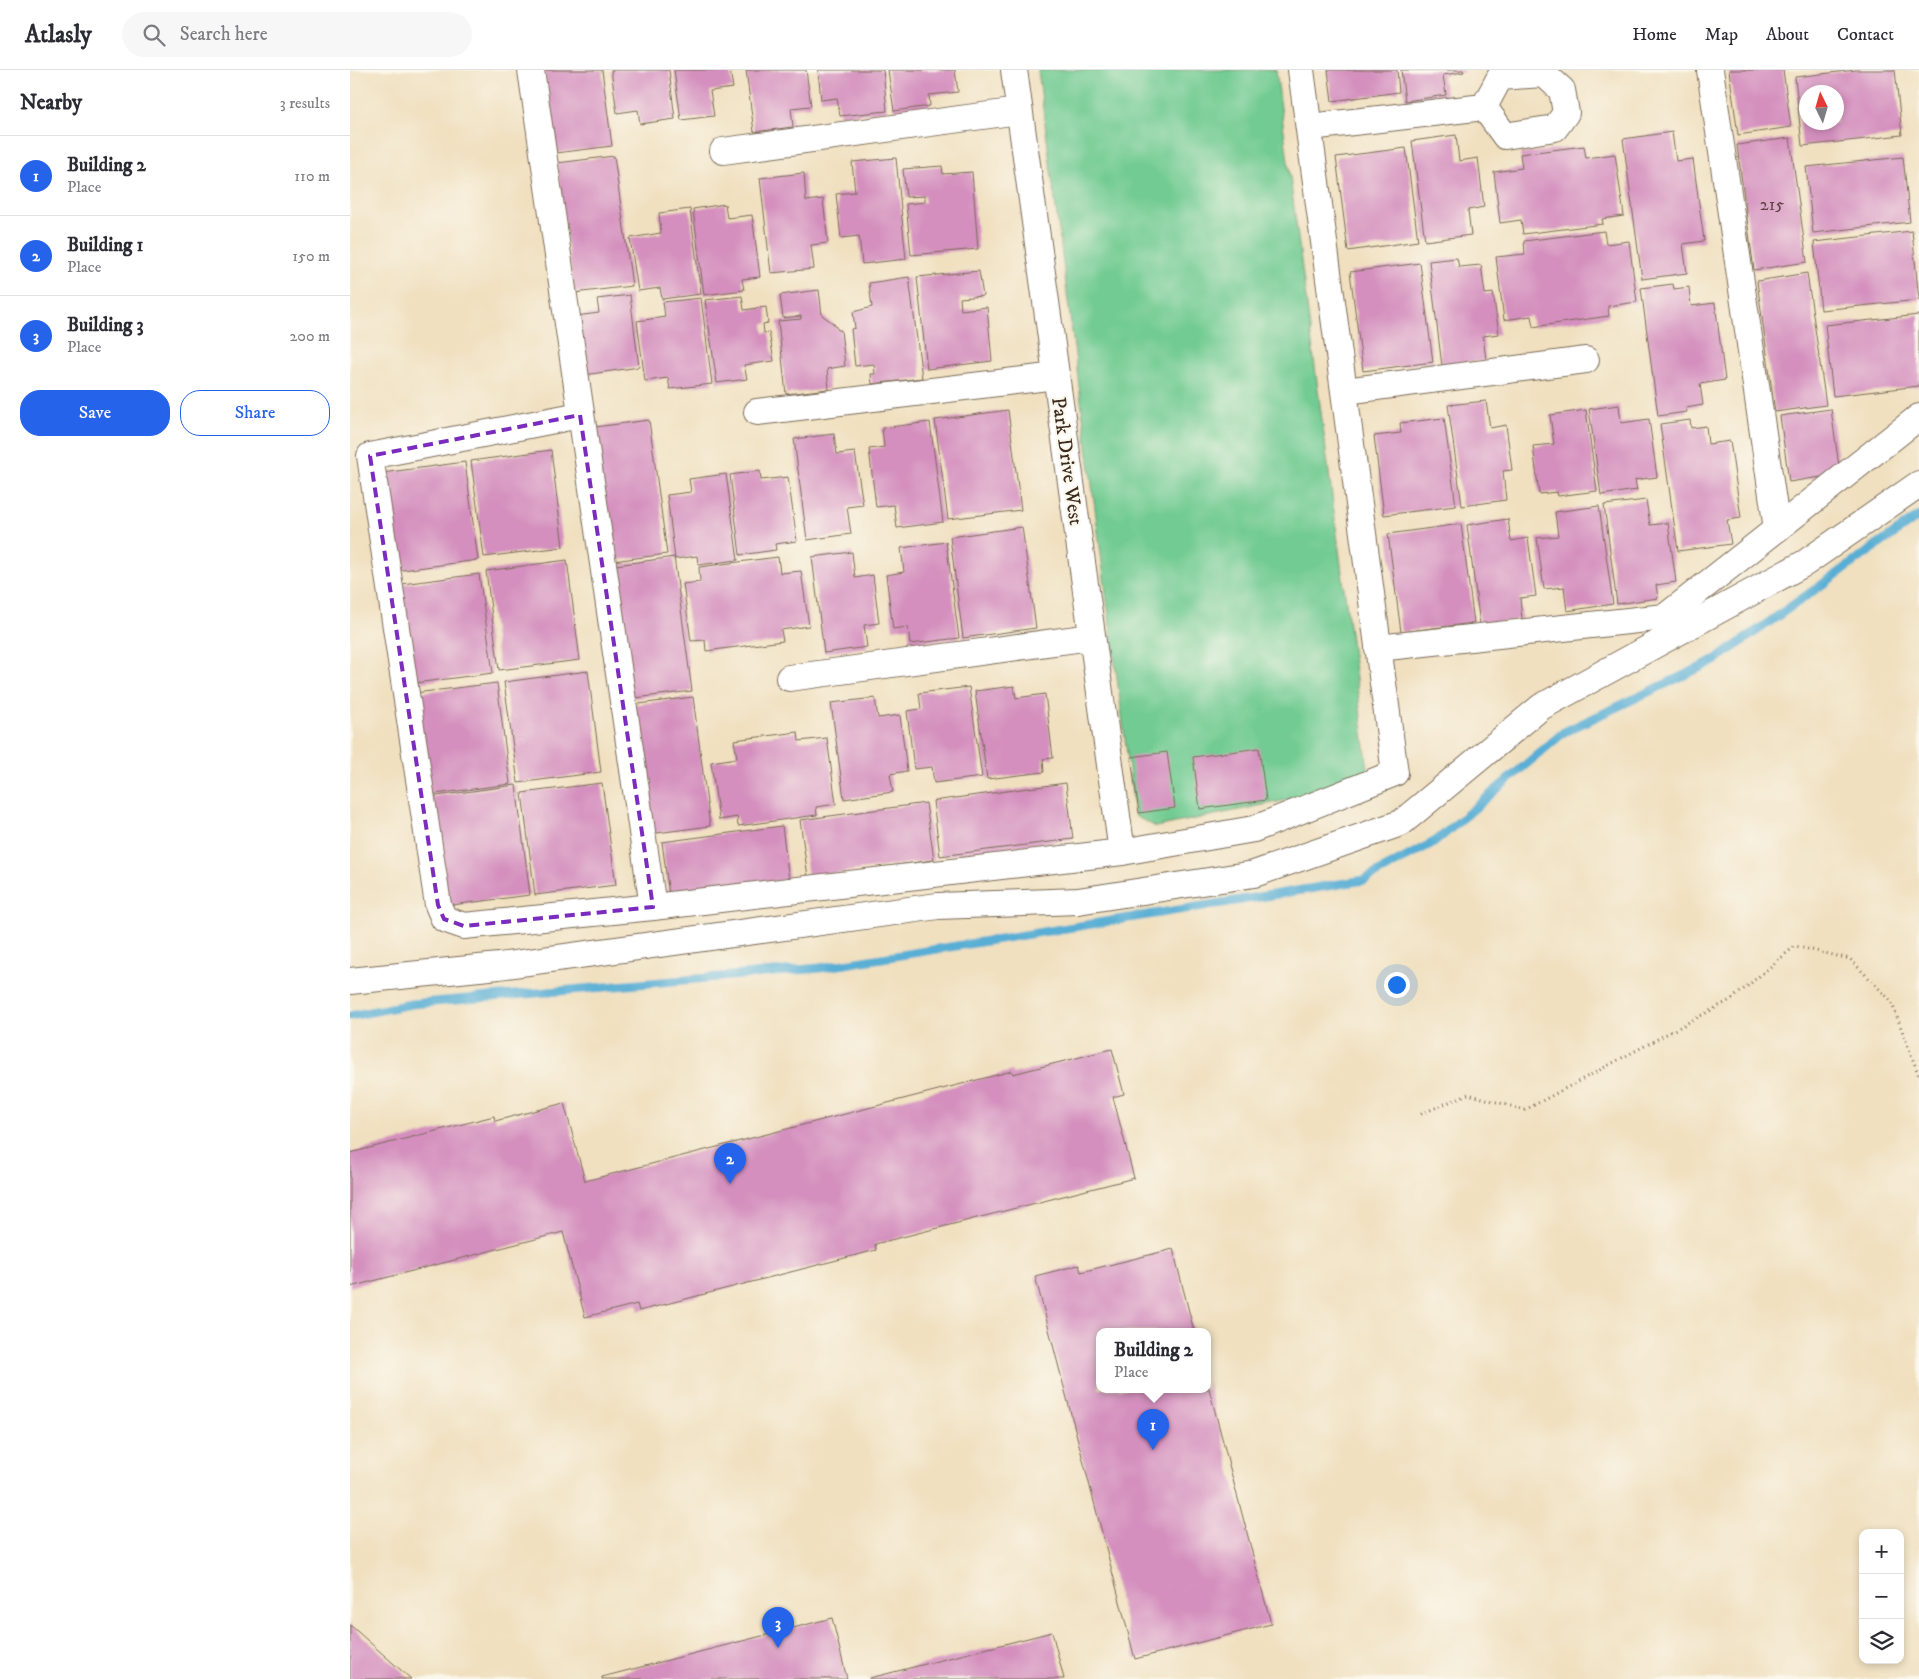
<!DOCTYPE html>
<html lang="en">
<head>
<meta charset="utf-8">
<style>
  body { margin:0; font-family:"IM FELL DW Pica",serif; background:#f7f7f7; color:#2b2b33 }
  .controls { position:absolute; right:15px; bottom:15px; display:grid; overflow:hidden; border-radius:10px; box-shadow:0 2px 8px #0003 }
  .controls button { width:45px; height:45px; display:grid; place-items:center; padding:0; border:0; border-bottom:1px solid #e1e1e2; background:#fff; color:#2b2b33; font:25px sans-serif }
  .compass { position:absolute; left:1449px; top:15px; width:45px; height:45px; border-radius:50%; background:#fff; box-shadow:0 2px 8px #0003; rotate:355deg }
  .you { position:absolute; left:1046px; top:914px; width:18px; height:18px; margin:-12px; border:4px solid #fff; border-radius:50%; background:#1a73e8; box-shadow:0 0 0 8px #1a73e833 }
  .badge { display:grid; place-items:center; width:32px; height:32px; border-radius:50%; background:#2563eb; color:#fff; font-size:16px; font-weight:700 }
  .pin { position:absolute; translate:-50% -41px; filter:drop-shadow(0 1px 2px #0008) }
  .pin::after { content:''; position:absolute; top:26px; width:18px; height:15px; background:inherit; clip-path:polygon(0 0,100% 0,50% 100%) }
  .popup { position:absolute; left:746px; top:1258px; width:115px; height:65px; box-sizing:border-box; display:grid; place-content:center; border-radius:10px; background:#fff; filter:drop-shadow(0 1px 4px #0005); font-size:16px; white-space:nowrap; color:#7c7c81 }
  .popup b { font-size:19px; color:#2b2b33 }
  .popup::after { content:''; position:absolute; left:50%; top:100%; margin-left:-10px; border:10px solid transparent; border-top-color:#fff }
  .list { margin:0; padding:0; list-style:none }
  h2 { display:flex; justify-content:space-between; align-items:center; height:65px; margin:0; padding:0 20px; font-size:21px }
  h2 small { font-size:16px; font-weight:400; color:#7c7c81 }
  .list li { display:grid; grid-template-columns:32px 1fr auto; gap:15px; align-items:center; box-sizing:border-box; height:80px; padding:0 20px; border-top:1px solid #e1e1e2 }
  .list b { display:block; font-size:19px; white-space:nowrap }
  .list p { margin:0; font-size:16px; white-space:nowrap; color:#7c7c81 }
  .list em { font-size:16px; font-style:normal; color:#7c7c81 }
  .actions { display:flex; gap:10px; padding:15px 20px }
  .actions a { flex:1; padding:11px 0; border:1px solid #2563eb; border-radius:20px; text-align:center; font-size:18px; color:#2563eb }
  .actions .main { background:#2563eb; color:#fff }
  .icon { flex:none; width:28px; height:28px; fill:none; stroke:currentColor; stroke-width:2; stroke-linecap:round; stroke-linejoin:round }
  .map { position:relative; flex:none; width:1569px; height:1609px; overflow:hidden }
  header { display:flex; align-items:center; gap:30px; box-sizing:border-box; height:70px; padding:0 25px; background:#fff; border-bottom:1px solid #e1e1e2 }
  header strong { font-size:24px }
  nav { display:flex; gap:28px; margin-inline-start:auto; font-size:18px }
  .search { width:350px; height:45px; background:#f7f7f7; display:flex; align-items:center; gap:12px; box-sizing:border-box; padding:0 18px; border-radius:28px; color:#7c7c81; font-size:19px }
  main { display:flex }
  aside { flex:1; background:#fff }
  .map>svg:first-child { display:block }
  .garden { fill:#71cb92; stroke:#567a58 }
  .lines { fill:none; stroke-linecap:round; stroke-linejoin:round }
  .stream { stroke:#58aed4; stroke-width:9 }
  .building { fill:#d48fbe; fill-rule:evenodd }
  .minor-casing { stroke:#7a6a57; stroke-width:28 }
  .path { stroke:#7a6a57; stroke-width:3; stroke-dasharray:1 4; stroke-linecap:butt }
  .minor { stroke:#fff; stroke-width:26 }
  .marked { fill:none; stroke:#7b2cbf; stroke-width:4; stroke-dasharray:10 6; stroke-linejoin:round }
  .labels { text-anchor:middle; stroke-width:4.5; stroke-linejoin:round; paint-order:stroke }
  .number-label { font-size:18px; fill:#614346 }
  .street-label { font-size:20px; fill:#3b2a1e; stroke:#fbf7ec }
</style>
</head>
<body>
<header>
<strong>Atlasly</strong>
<div class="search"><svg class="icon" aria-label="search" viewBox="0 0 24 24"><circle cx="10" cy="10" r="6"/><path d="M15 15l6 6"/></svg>Search here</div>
<nav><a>Home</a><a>Map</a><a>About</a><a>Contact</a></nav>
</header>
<main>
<aside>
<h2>Nearby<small>3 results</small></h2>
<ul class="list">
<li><span class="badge">1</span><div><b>Building 2</b><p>Place</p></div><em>110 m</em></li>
<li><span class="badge">2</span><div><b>Building 1</b><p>Place</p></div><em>150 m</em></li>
<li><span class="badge">3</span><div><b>Building 3</b><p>Place</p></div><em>200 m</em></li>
</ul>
<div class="actions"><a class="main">Save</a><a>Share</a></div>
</aside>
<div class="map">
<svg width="1569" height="1609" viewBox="0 0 1569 1609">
  <rect width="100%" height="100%" fill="#fbf7ec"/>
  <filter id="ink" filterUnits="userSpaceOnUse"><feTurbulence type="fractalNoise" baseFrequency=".02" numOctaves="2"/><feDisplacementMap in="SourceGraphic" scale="10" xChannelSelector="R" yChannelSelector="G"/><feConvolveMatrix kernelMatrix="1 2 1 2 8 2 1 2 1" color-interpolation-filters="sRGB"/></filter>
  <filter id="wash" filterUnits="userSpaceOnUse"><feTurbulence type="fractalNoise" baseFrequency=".0096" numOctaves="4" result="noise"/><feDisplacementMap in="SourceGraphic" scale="20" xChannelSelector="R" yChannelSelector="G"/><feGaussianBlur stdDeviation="1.12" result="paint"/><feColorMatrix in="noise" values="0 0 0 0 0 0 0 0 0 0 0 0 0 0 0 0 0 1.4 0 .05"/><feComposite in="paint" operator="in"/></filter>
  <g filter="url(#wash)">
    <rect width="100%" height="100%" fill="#f0e0c0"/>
    <path class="garden" d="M688 0H926L1018 700 1005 716 806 757 785 746Z"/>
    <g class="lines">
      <path class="stream" d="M0 946 61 934 470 898 1014 810 1086 771 1214 662 1364 591 1569 446"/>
    </g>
    <g id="blocks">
      <g class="building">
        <path d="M194 0H252L262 76 206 83Z"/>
        <path d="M261 0H319L325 49 290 54 288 40 267 43Z"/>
        <path d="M324 0H380L383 18 360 21 364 46 331 50Z"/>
        <path d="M396 0H456L461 36 441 38 443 57 404 62Z"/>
        <path d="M468 0H533L537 41 490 46 487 28 471 30Z"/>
        <path d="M538 0H605L608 22 579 25 580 36 544 41Z"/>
        <path d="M978 0H1047L1049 22 982 31Z"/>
        <path d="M1051 0H1113L1114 2 1093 5 1096 25 1055 31Z"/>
        <path d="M1379 0H1433L1441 57 1388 65Z"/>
        <path d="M1506 0H1545L1552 65 1452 76 1445 7ZM1456 22H1486V52H1456Z"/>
        <path d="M1322 62 1326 91 1343 89 1354 171 1333 174 1337 203 1292 209 1273 69Z"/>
        <path d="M1106 65 1109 91 1128 88 1134 137 1118 140 1121 165 1075 171 1062 71Z"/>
        <path d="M1440 68 1457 192 1404 200 1387 75Z"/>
        <path d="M1234 76 1236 88 1265 84 1274 146 1252 149 1253 154 1173 164 1171 150 1150 153 1144 102 1172 98 1170 84Z"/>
        <path d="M1056 78 1068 171 998 181 986 87Z"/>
        <path d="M264 86 282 216 224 223 207 93Z"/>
        <path d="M1553 87 1560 152 1463 163 1456 97Z"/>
        <path d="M546 88 556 189 512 194 509 166 491 168 486 124 505 122 502 92Z"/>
        <path d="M592 96 593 104 622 102 628 179 561 185 556 134 575 132V126L556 127 553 99Z"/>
        <path d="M454 103 456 131 473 129 478 173 461 175 464 199 421 203 410 108Z"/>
        <path d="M375 134 377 148 402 145 410 207 392 209 394 220 354 225 343 139Z"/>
        <path d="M340 139 351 224 312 229 310 218 288 221 280 168 311 163 309 143Z"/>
        <path d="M1254 161 1256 174 1279 171 1287 232 1258 236 1259 246 1183 257 1181 246 1154 250 1146 187 1175 184 1174 171Z"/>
        <path d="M1562 161 1569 230 1471 240 1464 172Z"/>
        <path d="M1107 188 1109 197 1131 195 1135 224 1143 223 1149 264 1133 266 1136 290 1092 296 1079 191Z"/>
        <path d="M1070 193 1083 292 1013 301 1000 202Z"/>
        <path d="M629 201 633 226 610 228 611 240 637 237 642 291 577 299 567 207Z"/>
        <path d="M1457 203 1476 335 1425 342 1407 211Z"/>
        <path d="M559 207 572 308 522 314 521 304H525L524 294 505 296 501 259 505 258 503 242 522 237 519 213Z"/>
        <path d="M1323 214 1324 219 1339 217 1341 236 1365 233 1375 310 1350 314 1353 335 1336 338 1337 342 1308 346 1291 218Z"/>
        <path d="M469 220 472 245 484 254 488 260H491L495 296 477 299 479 319 436 324 428 251 451 249V246L433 248 430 225Z"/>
        <path d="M280 225 289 297 234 305 226 246 249 243 247 229Z"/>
        <path d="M392 226 394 240 416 237 418 253 413 254 414 263 419 262 424 291 394 295 397 309 367 313 355 230Z"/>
        <path d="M351 228 362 314 320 319 318 308 295 311 287 251 315 247 313 232Z"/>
        <path d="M1569 245V316L1483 326 1475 255Z"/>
        <path d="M1136 331 1140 358 1156 355 1162 400 1153 401 1156 430 1112 436 1098 335Z"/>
        <path d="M1269 335 1271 353 1299 349 1307 407 1285 410 1287 420 1251 425 1239 339Z"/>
        <path d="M1481 339 1490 404 1439 412 1430 346Z"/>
        <path d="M658 340 671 440 598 449 585 350Z"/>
        <path d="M1236 340 1247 421 1208 426 1207 422 1189 424 1183 376 1204 374 1200 345Z"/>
        <path d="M1094 348 1106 436 1034 445 1024 366 1051 363 1050 353Z"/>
        <path d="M299 350 317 484 255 492 237 358Z"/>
        <path d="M1340 350 1341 358 1356 356 1358 374 1380 371 1391 448 1377 450 1381 474 1328 481 1310 354Z"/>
        <path d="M580 352 593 452 547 458 544 435 526 437 519 379 534 377 532 358Z"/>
        <path d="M484 364 487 384 505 382 513 435 497 437 501 464 457 470 444 369Z"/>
        <path d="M201 380 213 477 134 487 121 391Z"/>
        <path d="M115 392 128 490 45 501 32 403Z"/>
        <path d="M410 401 411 410 438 407 447 471 425 474 426 480 390 485 380 405Z"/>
        <path d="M376 404 388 490 348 495 347 486 325 489 317 425 341 422 339 409Z"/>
        <path d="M1296 430 1300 455 1318 453 1326 512 1306 515 1308 528 1267 534 1254 435Z"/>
        <path d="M1249 436 1263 534 1217 541 1214 517 1194 519 1187 468 1208 466 1205 442Z"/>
        <path d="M1158 449 1161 471 1178 468 1186 526 1170 528 1172 549 1130 555 1117 455Z"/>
        <path d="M1111 454 1124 553 1051 562 1038 464Z"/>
        <path d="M672 457 686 558 613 568 600 467Z"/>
        <path d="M596 472 609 568 560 574 558 557 543 559 536 505 554 502 551 478Z"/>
        <path d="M502 482 505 508 523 505 529 553 514 555 517 577 474 583 462 487Z"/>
        <path d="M324 487 342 621 277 629 259 496Z"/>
        <path d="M428 487 430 503 451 501 459 556 431 560 433 571 356 581 355 570 341 571 333 514 350 512 349 497Z"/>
        <path d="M217 490 230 590 149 600 136 501Z"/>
        <path d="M129 504 143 603 65 613 52 514Z"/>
        <path d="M238 601 251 702 168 713 154 612Z"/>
        <path d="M147 613 160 714 78 725 65 623Z"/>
        <path d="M664 616 666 628 695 624 703 688 693 689 694 702 637 709 625 621Z"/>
        <path d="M619 617 632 707 584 713 582 697 564 699 557 641 571 639 569 623Z"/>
        <path d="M343 627 360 756 299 764 281 635Z"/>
        <path d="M525 628 528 648 550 645 557 701 540 704 543 722 494 729 481 633Z"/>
        <path d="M448 662 449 671 477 668 486 734 466 737 467 745 388 756 387 747 369 750 361 692 387 688 384 670Z"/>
        <path d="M909 678 916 730 850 739 843 687Z"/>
        <path d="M817 682 825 738 789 743 781 687Z"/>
        <path d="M252 713 266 815 185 825 172 723Z"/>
        <path d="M716 713 723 769 590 786 583 731Z"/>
        <path d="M166 715 180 825 94 836 79 727Z"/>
        <path d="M576 733 584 790 458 807 450 750Z"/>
        <path d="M432 756 439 810 319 825 312 772Z"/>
        <path d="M762 979 774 1024 763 1027 784 1108 525 1174 526 1180 289 1241 287 1234 235 1247 213 1162 0 1217V1083L144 1046 145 1051 214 1033 235 1111 662 1001 663 1004Z"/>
        <path d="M823 1179 844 1261H749V1319H857V1311L921 1554 785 1589 685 1206 729 1195 731 1202Z"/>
        <path d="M482 1548 497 1609H252V1607Z"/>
        <path d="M0 1555 61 1609H0Z"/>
        <path d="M702 1562 714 1609H520V1608Z"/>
      </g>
    </g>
  </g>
  <g filter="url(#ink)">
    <use href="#blocks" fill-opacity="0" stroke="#7a6a57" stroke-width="1"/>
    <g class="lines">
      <g class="minor-casing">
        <g id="minor">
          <path d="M181 0 303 837"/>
          <path d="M664 0 772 782"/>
          <path d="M1360 0 1427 459"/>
          <path d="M960 57 1134 37 1150 7 1194 4 1212 20 1216 43 1205 58 1155 66 1134 37"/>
          <path d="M373 81 669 41"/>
          <path d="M995 321 1236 290"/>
          <path d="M407 342 706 306"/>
          <path d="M230 345 20 386 88 835 94 849 114 856 303 837 772 782 904 759 1045 703 951 0"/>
          <path d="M1028 578 1315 547 1569 347"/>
          <path d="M439 608 741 567"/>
          <path d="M0 911 149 896 588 836 728 831 904 804 1051 753 1191 637 1455 493 1569 414"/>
        </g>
      </g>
      <path class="path" d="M1071 1044 1118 1024 1175 1040 1382 929 1445 876 1500 889 1541 931 1569 1006"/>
      <use href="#minor" class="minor"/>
    </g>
  </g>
  <path class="marked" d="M230 345 303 837 114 856 94 849 88 835 20 386Z"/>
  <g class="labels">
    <g class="number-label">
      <text x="1422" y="140">215</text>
    </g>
    <g class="street-label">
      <text transform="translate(718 391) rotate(82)" y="7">Park Drive West</text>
    </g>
  </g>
</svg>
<div class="controls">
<button>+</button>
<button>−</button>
<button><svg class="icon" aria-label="layers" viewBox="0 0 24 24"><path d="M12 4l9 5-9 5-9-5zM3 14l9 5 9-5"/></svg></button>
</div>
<svg class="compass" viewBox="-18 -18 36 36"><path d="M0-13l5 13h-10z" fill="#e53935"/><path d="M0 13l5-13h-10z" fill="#7c7c81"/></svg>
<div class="you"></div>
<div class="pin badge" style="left:803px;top:1380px">1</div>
<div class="popup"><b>Building 2</b>Place</div>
<div class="pin badge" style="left:380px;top:1114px">2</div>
<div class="pin badge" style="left:428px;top:1578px">3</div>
</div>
</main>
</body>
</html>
